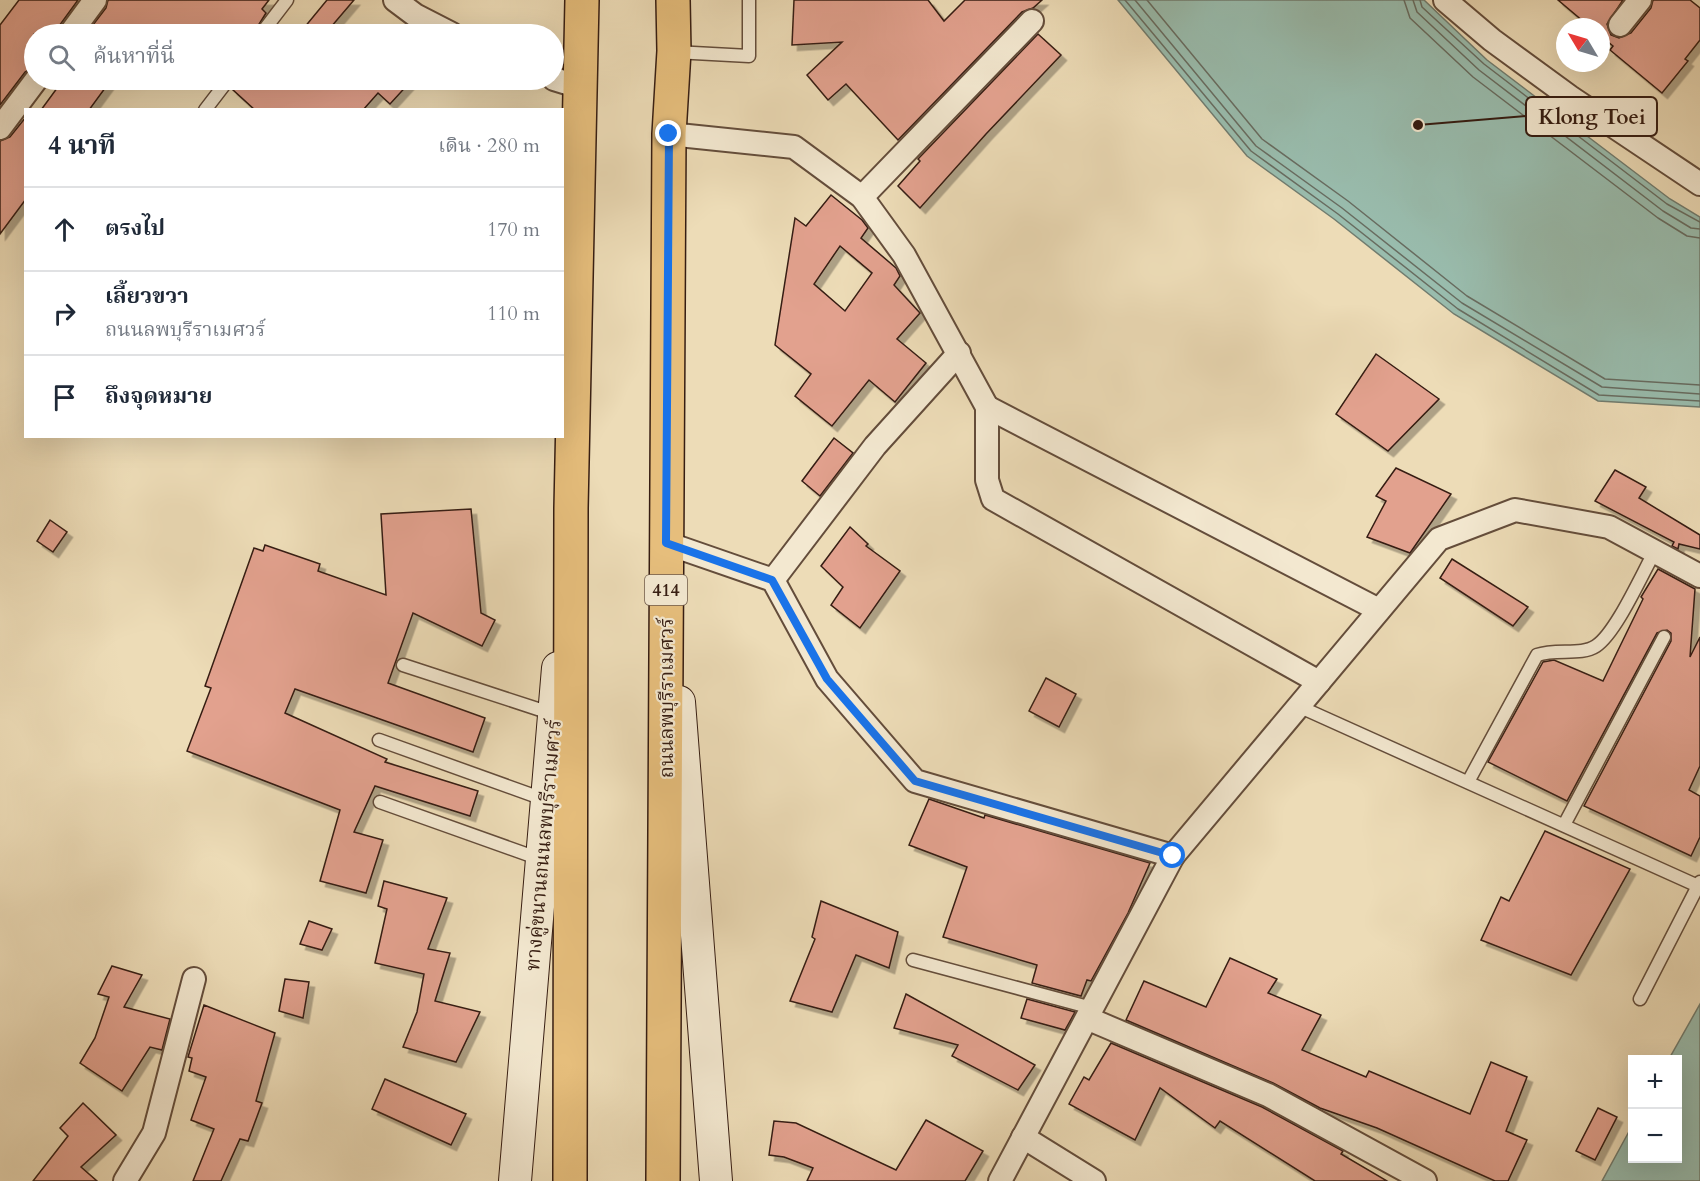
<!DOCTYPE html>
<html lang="th">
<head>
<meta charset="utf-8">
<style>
  body { margin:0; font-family:Cardo,"Noto Serif Thai",serif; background:#f2f2f3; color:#1f2937 }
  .controls { position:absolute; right:18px; bottom:18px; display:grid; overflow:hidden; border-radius:0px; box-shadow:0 6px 24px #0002 }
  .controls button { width:54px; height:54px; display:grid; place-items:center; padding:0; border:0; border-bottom:2px solid #e0e1e3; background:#fff; color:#1f2937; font:30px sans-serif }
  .compass { position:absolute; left:1556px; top:18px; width:54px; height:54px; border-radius:50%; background:#fff; box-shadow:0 6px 24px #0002; rotate:308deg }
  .stop { position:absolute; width:18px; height:18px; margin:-14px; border:4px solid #1a73e8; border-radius:50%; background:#fff }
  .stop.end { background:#1a73e8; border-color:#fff; box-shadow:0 2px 6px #0008 }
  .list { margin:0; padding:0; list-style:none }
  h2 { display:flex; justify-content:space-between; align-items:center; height:78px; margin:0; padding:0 24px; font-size:26px }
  h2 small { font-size:20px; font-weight:400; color:#747a83 }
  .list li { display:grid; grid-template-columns:39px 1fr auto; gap:18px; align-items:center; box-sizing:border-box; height:84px; padding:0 24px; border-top:2px solid #e0e1e3 }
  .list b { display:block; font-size:22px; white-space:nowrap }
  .list p { margin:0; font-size:20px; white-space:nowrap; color:#747a83 }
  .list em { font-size:20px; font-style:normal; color:#747a83 }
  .icon { flex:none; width:33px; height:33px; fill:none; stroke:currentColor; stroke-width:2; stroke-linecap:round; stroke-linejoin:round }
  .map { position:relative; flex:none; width:1700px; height:1181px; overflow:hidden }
  .search { position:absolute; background:#fff; box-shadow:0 6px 24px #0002; left:24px; top:24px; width:540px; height:66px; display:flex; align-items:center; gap:15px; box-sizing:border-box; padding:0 21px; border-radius:33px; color:#747a83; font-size:22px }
  .panel { position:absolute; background:#fff; box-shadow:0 6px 24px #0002; left:24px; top:108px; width:540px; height:330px; border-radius:0px }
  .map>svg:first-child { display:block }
  .water { fill:#99bcad; stroke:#717c6f; stroke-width:1.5 }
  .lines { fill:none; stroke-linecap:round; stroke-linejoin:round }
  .shore { stroke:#686c60; stroke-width:1.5 }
  .building { fill:#e2a18e; stroke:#361d12; stroke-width:1.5; fill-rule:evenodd; filter:url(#shadow) }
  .service-casing { stroke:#644d3b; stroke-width:15 }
  .minor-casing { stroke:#644d3b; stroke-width:26 }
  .secondary-casing { stroke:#361d12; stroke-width:34 }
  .primary-casing { stroke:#361d12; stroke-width:36 }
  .service { stroke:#f3e8d0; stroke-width:12 }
  .minor { stroke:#f3e8d0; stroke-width:22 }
  .secondary { stroke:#f3e8d0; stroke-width:32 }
  .primary { stroke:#e6be7c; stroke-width:33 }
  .route { stroke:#1a73e8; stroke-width:8 }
  .labels { text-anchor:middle; stroke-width:4.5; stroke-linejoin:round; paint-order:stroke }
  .shield { fill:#f3e8d0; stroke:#6f5a4b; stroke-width:1.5 }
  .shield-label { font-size:18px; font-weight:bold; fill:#361d12 }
  .street-label { font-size:20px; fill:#361d12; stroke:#f3e8d0 }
  .leader { fill:none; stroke:#361d12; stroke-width:2 }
  .callout-dot { fill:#361d12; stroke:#f3e8d0; stroke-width:2 }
  .callout { fill:#f3e8d0; stroke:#361d12; stroke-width:2 }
  .callout-label { font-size:21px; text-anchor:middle; font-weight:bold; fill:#361d12 }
</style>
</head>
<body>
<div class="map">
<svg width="1700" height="1181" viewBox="0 0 1700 1181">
  <defs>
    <filter id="shadow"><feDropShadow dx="5.5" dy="5.5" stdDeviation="0" flood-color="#0004"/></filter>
  </defs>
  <rect width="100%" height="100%" fill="#eddcb7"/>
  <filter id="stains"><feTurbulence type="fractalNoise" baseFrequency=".00333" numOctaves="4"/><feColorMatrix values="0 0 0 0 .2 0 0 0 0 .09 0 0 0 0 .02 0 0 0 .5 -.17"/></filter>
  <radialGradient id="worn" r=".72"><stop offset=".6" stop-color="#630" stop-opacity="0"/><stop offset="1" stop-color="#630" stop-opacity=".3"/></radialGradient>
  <g class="water">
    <path d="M1118 0H1424L1487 60 1670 199 1700 217V407L1598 401 1454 314 1334 219 1247 156Z"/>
    <path d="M1700 1004V1181H1602L1632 1126V1158H1678V1060L1669 1059Z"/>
  </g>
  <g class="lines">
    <g class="shore">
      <path d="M1125 0 1251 151 1338 214 1458 309 1599 395 1700 401"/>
      <path d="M1135 0 1256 146 1342 208 1462 303 1602 387 1700 394"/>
      <path d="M1147 0 1262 139 1348 201 1467 296 1605 379 1700 385"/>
      <path d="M1404 0 1410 18 1473 77 1658 218 1687 236 1700 238"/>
      <path d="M1413 0 1417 12 1479 70 1663 211 1691 228 1700 229"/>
      <path d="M1420 0 1422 7 1484 64 1667 204 1700 222"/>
    </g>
  </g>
  <g class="building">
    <path d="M19 0H78L59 26 57 34H34V67L25 72 0 105V25Z"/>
    <path d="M108 0H269L262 9 266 13 253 34H86L106 8Z"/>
    <path d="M327 0H354L325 34H299Z"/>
    <path d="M794 0H928L944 21 965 0H1042L1033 8 1022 12 898 140 846 84 828 100 807 75 842 42 792 45Z"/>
    <path d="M1558 0H1623L1607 24 1611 35 1619 38 1631 33 1651 8 1653 0H1690L1700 8V40L1685 59 1688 61 1662 93 1610 50 1613 46 1601 36V27H1590Z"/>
    <path d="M1038 34 1061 55 986 134 920 208 898 186 920 161 918 159Z"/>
    <path d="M63 80H111L89 110H41Z"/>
    <path d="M236 80H412L390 104 378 93 363 110H255L232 89Z"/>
    <path d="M26 117V199L0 234V141L10 137Z"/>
    <path d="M831 195 862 220 868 228 861 238 896 268 900 276 894 285 920 313 897 339 926 363 895 402 869 380 832 426 795 396 811 374 775 345 795 218 806 226ZM840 246 872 273 845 311 814 284Z"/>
    <path d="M1376 354 1439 399 1388 451 1336 414Z"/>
    <path d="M834 438 853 453 820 496 802 481Z"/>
    <path d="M1396 468 1451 494 1410 553 1367 537 1386 501 1376 496Z"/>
    <path d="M1615 470 1646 487 1639 498 1700 535V549L1679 544 1678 549 1672 546 1674 542 1595 501Z"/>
    <path d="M471 509 481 613 495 620 482 646 413 613 388 683 485 718 473 752 295 689 285 713 387 759 385 762 478 791 470 816 375 786 354 832 383 840 366 893 320 881 340 810 187 751 211 688 205 686 254 548 263 551 265 545 320 564 318 571 386 595 381 514Z"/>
    <path d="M50 520 67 532 53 552 37 541Z"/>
    <path d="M850 527 868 544 866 546 900 571 860 628 831 605 843 587 821 566Z"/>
    <path d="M1452 559 1528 607 1513 626 1440 578Z"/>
    <path d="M1658 569 1695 589 1690 657 1700 637V766L1689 790 1700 796V837L1691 856 1584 806 1671 641V633L1667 630 1657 633 1567 801 1488 762 1543 662 1554 660 1603 681 1643 599 1641 597Z"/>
    <path d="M1046 678 1076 694 1059 727 1029 711Z"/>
    <path d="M929 799 984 818 985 815 1150 863 1128 913 1091 981 1087 980 1081 996 1032 983 1037 965 943 937 967 867 909 845Z"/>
    <path d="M1545 831 1630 869 1571 975 1481 940 1501 897 1509 901Z"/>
    <path d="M384 881 447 898 428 949 450 953 435 1001 480 1012 456 1062 403 1047 417 1012 424 974 375 963 387 909 378 906Z"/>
    <path d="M821 901 898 932 889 968 856 955 832 1012 790 1001 815 939 812 937Z"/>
    <path d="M309 921 332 929 322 950 300 944Z"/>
    <path d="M1230 958 1277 979 1268 993 1321 1015 1302 1050 1366 1077 1369 1071 1470 1114 1491 1062 1527 1077 1506 1131 1527 1140 1508 1181H1495L1377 1128 1320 1108 1273 1083 1126 1020 1144 981 1206 1007Z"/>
    <path d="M112 966 142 975 124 1007 170 1019 162 1050 150 1047 122 1091 80 1063 95 1038 109 997 98 994Z"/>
    <path d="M285 979 309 982 303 1018 279 1011Z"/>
    <path d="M906 994 1035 1065 1018 1090 952 1056 958 1045 894 1028Z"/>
    <path d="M1027 999 1075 1012 1065 1030 1021 1018Z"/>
    <path d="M204 1005 275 1033 256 1101 262 1103 248 1141 240 1139 221 1181H193L214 1129 191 1120 206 1077 189 1071 192 1058 188 1057Z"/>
    <path d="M1111 1043 1262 1107 1343 1151 1341 1154 1387 1181H1315L1220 1121 1215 1128 1160 1088 1135 1140 1069 1104 1084 1077 1089 1080Z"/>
    <path d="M385 1079 466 1114 451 1145 372 1109Z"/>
    <path d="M83 1103 116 1135 81 1167 97 1181H33L68 1136 60 1128Z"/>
    <path d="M1598 1108 1617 1117 1595 1160 1576 1151Z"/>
    <path d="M926 1120 983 1151 965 1181H807L813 1168 784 1157 769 1155 774 1121 796 1123 896 1170Z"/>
  </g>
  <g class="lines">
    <g class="service-casing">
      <g id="service">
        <path d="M261 34 287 0"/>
        <path d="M675 52 749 56V0"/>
        <path d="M205 110 228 80"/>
        <path d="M403 665 553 714"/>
        <path d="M1298 706 1698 886"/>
        <path d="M379 740 546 800"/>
        <path d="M1468 782 1537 655C1556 648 1581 656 1596 646 1616 633 1642 574 1655 551"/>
        <path d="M380 802 540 859"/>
        <path d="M1564 825 1664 637"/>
        <path d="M913 960 1092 1008"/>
        <path d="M1640 999 1700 882"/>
      </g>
    </g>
    <g class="minor-casing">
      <g id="minor">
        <path d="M395 0 415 15 452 34"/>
        <path d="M1445 0 1492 40 1570 97 1700 184"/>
        <path d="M1620 25 1640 0"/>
        <path d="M70 34 95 0"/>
        <path d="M554 79 580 87"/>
        <path d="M0 128 36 80"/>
        <path d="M669 134 794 147 862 197 904 255 987 407V480L993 499 1319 682"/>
        <path d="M862 197 1032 21"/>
        <path d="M987 407 1379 610"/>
        <path d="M666 543 773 580 827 679 915 781 1173 856"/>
        <path d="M773 580 875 446 959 353"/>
        <path d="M1089 1019 1268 1095 1425 1181"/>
        <path d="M1023 1137 1094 1181"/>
        <path d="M125 1181 154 1133 194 979"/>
        <path d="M1000 1181 1173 856 1439 539 1515 510 1609 527 1700 576"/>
      </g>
    </g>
    <g class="secondary-casing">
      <g id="secondary">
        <path d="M679 702 716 1181"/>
        <path d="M515 1181 558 668"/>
      </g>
    </g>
    <g class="primary-casing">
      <g id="primary">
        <path d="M570 1181 571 508 582 0"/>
        <path d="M663 1181 669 134 674 51 673 0"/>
      </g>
    </g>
    <use href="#service" class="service"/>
    <use href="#minor" class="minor"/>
    <use href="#secondary" class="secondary"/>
    <use href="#primary" class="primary"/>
  </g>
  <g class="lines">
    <path class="route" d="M669 134 666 543 772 580 827 679 915 781 1173 856"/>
  </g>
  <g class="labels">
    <rect class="shield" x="645" y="575" width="42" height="30" rx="4.5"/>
    <g class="shield-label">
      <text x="666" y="596">414</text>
    </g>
    <g class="street-label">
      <text transform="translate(666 698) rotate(-90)" y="7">ถนนลพบุรีราเมศวร์</text>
      <text transform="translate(543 845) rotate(-85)" y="7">ทางคู่ขนานถนนลพบุรีราเมศวร์</text>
    </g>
  </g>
  <path class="leader" d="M1418 125L1526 116"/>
  <circle class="callout-dot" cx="1418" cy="125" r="6"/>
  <rect class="callout" x="1526" y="97" width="131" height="39" rx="6"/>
  <g class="callout-label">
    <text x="1592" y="124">Klong Toei</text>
  </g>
  <rect width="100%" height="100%" filter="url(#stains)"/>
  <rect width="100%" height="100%" fill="url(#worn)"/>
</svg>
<div class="controls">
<button>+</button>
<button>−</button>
</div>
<svg class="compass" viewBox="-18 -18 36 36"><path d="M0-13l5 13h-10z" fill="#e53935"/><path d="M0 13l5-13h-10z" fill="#747a83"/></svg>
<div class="stop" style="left:1173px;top:856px"></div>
<div class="stop end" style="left:669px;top:134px"></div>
<div class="search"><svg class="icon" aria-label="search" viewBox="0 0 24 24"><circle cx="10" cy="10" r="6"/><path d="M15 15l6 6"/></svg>ค้นหาที่นี่</div>
<section class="panel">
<h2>4 นาที<small>เดิน · 280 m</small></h2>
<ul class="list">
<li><svg class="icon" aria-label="ahead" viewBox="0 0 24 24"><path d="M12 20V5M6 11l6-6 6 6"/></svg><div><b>ตรงไป</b></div><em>170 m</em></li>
<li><svg class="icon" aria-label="right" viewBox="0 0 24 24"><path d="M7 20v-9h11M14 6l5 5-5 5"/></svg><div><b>เลี้ยวขวา</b><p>ถนนลพบุรีราเมศวร์</p></div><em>110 m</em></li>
<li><svg class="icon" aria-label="arrive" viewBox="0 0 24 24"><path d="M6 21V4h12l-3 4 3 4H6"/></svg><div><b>ถึงจุดหมาย</b></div></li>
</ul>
</section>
</div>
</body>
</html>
